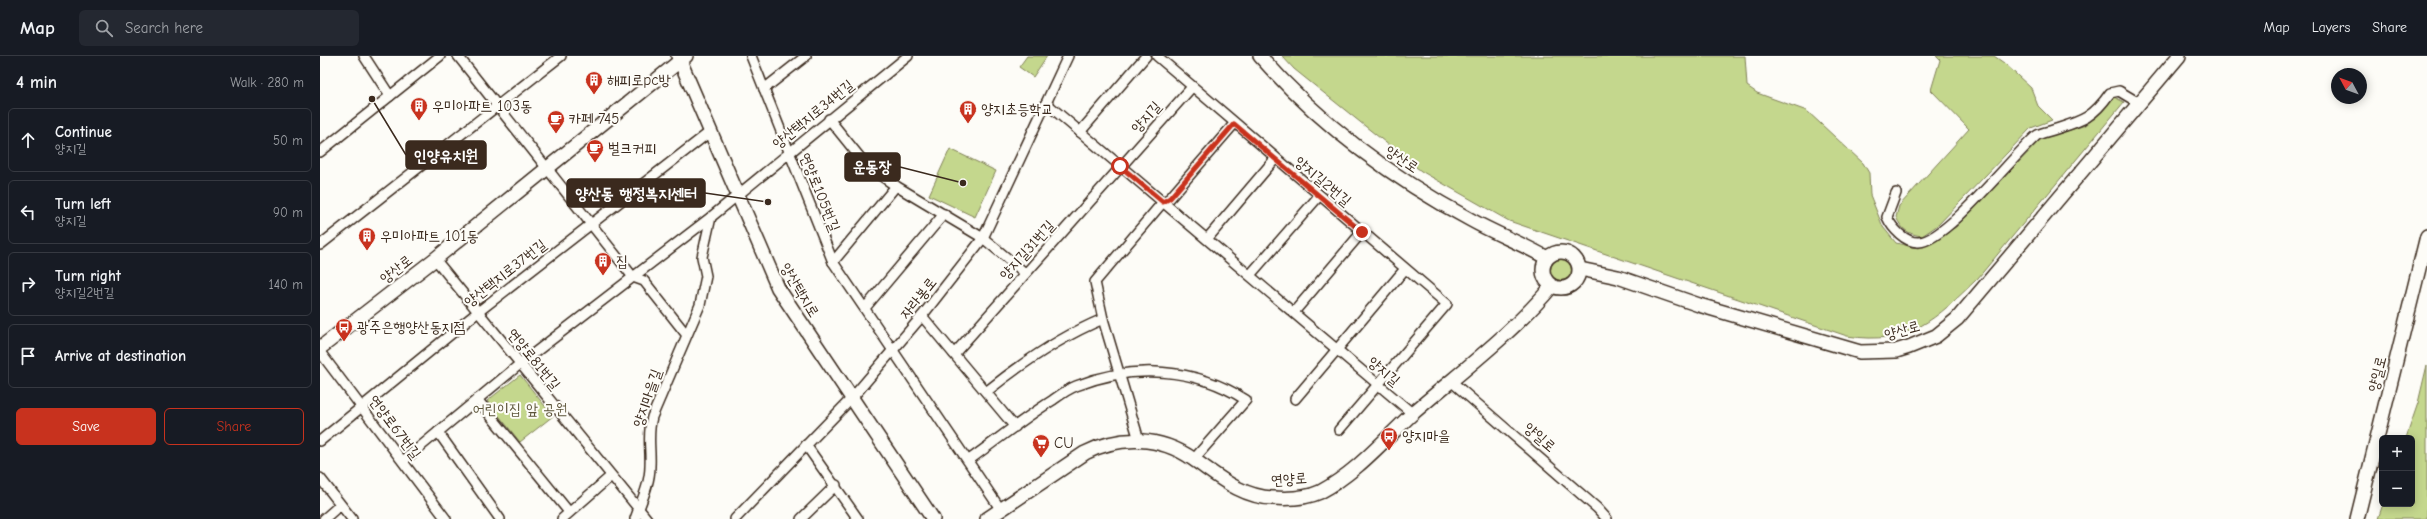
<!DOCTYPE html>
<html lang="en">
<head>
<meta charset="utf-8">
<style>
  body { margin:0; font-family:"Comic Neue","Poor Story",sans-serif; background:#242831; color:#f1f3f6 }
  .controls { position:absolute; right:12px; bottom:12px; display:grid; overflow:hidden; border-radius:6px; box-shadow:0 2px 10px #0003 }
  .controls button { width:36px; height:36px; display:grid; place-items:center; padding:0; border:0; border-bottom:1px solid #363941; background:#171b24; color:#f1f3f6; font:20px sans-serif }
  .compass { position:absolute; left:2011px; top:12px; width:36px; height:36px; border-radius:50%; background:#171b24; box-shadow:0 2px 10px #0003; rotate:311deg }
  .stop { position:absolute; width:12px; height:12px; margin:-9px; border:3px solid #c8321e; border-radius:50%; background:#fff }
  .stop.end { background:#c8321e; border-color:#fff; box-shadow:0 1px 4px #0008 }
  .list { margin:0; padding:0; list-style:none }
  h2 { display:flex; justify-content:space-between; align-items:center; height:52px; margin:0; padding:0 16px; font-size:17px }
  h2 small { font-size:13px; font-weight:400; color:#9ea1a6 }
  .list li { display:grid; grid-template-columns:26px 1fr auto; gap:12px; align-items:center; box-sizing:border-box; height:64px; margin:0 8px 8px; padding:0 8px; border:1px solid #363941; border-radius:6px }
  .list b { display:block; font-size:15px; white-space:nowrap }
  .list p { margin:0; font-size:13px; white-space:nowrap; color:#9ea1a6 }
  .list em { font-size:13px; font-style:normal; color:#9ea1a6 }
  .actions { display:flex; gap:8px; padding:12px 16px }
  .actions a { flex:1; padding:9px 0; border:1px solid #c8321e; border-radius:6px; text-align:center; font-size:14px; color:#c8321e }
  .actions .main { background:#c8321e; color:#fff }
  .icon { flex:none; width:22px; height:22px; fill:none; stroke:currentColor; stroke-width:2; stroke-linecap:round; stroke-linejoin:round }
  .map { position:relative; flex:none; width:2107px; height:463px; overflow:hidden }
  header { display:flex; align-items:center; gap:24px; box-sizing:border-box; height:56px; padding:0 20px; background:#171b24; border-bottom:1px solid #363941 }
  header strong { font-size:19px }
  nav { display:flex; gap:22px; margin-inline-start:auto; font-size:14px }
  .search { width:280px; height:36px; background:#242831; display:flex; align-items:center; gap:10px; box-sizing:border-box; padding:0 14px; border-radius:6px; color:#9ea1a6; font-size:15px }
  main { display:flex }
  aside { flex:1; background:#171b24 }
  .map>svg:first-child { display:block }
  .green { fill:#c4d78d; stroke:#808056 }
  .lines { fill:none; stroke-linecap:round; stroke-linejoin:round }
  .street-casing { stroke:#3b2a1e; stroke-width:12 }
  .secondary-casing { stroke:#3b2a1e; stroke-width:16 }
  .street { stroke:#fdfcf7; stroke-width:9 }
  .secondary { stroke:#fdfcf7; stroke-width:13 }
  .route { stroke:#c8321e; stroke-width:5 }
  .labels { text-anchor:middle; stroke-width:4; stroke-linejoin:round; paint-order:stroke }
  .poi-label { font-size:15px; fill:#3b2a1e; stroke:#fdfcf7; text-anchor:start }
  .street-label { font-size:15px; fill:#3b2a1e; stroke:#fdfcf7 }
  .park-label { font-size:15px; fill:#5d553a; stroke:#fdfcf7 }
  .leader { fill:none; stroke:#3b2a1e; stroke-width:1.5 }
  .callout-dot { fill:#3b2a1e; stroke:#fdfcf7; stroke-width:1.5 }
  .callout { fill:#3b2a1e; stroke:#3b2a1e; stroke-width:1.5 }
  .callout-label { font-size:16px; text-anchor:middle; font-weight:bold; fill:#fff }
</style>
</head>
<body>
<header>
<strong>Map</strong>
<div class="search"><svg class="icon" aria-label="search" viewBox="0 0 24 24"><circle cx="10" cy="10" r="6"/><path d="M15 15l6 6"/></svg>Search here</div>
<nav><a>Map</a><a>Layers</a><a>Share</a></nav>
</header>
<main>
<aside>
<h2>4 min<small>Walk · 280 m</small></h2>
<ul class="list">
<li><svg class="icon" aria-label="ahead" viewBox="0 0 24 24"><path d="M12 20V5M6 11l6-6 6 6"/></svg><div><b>Continue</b><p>양지길</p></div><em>50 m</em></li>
<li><svg class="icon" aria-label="left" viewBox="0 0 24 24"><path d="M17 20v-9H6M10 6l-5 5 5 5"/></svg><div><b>Turn left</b><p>양지길</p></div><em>90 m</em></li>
<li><svg class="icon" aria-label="right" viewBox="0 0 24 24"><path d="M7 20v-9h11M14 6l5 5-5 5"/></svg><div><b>Turn right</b><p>양지길2번길</p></div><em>140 m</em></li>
<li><svg class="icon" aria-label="arrive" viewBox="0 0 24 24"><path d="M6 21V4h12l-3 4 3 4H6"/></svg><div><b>Arrive at destination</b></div></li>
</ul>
<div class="actions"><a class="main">Save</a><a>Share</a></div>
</aside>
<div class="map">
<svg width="2107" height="463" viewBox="0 0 2107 463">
  <rect width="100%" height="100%" fill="#fdfcf7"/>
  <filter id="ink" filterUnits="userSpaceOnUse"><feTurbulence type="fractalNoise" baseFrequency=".025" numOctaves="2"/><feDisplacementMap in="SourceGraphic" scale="8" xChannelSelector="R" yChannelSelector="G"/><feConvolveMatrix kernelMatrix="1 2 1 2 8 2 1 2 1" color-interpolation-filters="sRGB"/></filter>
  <g filter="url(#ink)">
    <g class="green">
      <path d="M707 0H727L713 21 699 11Z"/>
      <path d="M962 0H1425L1427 30 1437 37 1487 55 1543 107 1549 117 1550 139 1563 171 1576 187 1598 192 1636 171 1721 83 1766 69 1782 55 1792 40 1804 46 1658 222C1616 263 1590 290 1527 280L1189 165 1101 115 974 13Z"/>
      <path d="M1616 0H1674L1684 7 1711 32 1718 50 1732 64 1711 72 1618 169 1602 180C1588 178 1582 174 1576 161L1579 150 1649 73 1611 34 1620 4Z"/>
      <path d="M630 93 676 115 655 161 609 139Z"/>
      <circle cx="1240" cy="214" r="13"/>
      <path d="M2107 309V463H2058L2063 448H2092V382H2086L2098 347Z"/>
      <path d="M200 319 233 360 200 386 167 345Z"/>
    </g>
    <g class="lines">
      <g class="street-casing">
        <g id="street">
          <path d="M44 0 70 40"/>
          <path d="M138 0 313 221 324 225 366 278"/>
          <path d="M431 0 513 206 681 454"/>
          <path d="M837 0 1127 248 1019 374"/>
          <path d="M444 33 486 0"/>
          <path d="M726 47 1093 358"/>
          <path d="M509 63 547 110 576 130 663 182 705 217"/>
          <path d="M760 76 826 0"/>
          <path d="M0 96 120 0"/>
          <path d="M1576 137 1567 161C1572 172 1585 187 1599 186 1626 185 1692 101 1716 80 1720 77 1727 76 1733 74 1761 65 1772 63 1790 37L1799 35 1819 47"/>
          <path d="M887 183 955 103"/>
          <path d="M0 189 241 0"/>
          <path d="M115 203 327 463"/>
          <path d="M513 206 576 130"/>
          <path d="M930 219 999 140"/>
          <path d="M545 252 624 158"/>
          <path d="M974 256 1042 176"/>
          <path d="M602 260 695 371"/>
          <path d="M0 296 126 463"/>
          <path d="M634 298 872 31"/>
          <path d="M1131 325 1277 452 1287 463"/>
          <path d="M666 336C702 307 740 281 783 263"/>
          <path d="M157 343 249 456"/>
          <path d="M975 343 1085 213"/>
          <path d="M118 376 180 463"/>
          <path d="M819 384 783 263 775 226 843 146 850 142 914 68"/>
          <path d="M0 385 158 256 391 75"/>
          <path d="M486 389 538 463"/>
          <path d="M649 404C677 384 704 362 733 344 740 339 748 333 756 330 812 308 875 311 926 344L874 403"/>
          <path d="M83 405 200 308 391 161 588 0"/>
          <path d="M0 422 32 463"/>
          <path d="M4 463 20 449"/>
          <path d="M242 463 291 420"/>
          <path d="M315 463C321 446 330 428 330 410 331 392 327 379 332 361L380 249 386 220 382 201 391 161"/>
          <path d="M415 463 532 342 602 260 663 182 748 0"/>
          <path d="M481 463 516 429"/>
        </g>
      </g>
      <g class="secondary-casing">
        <g id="secondary">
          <path d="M358 0 458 232 613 463"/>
          <path d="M940 0C999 67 1072 122 1151 164 1176 178 1203 188 1227 202"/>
          <circle cx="1241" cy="214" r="18"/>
          <path d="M1260 213 1298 221 1379 249 1540 296 1576 295 1589 291 1616 280 1637 263 1859 0"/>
          <path d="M0 292 115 203 366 0"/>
          <path d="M667 463 765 397C800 379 840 380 873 403 898 420 921 441 953 442 968 443 987 442 1000 436 1036 417 1063 385 1092 358 1139 317 1192 278 1232 230"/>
          <path d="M2037 463 2107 180"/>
        </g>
      </g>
      <use href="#street" class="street"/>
      <use href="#secondary" class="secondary"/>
    </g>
  </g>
  <g class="lines" filter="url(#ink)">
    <path class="route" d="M800 110 843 146 850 142 914 68 1042 176"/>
  </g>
  <defs>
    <g id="building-pin" transform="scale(0.9)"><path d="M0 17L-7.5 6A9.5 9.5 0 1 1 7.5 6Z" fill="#c8321e" stroke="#fdfcf7"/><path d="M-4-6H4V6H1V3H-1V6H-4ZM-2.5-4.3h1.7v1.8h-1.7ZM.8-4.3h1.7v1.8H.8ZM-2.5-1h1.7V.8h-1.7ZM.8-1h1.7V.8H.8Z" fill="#fff"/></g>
    <g id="cafe-pin" transform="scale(0.9)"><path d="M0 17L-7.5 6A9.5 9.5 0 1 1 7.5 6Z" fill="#c8321e" stroke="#fdfcf7"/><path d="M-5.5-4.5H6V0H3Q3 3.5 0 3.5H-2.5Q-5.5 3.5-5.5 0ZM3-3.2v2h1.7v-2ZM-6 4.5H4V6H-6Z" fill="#fff"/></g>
    <g id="bus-pin" transform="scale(0.9)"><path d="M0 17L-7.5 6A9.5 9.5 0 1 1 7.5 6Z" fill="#c8321e" stroke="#fdfcf7"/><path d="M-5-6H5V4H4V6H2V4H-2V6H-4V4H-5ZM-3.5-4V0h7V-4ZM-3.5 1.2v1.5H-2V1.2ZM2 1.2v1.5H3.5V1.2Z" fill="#fff"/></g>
    <g id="supermarket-pin" transform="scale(0.9)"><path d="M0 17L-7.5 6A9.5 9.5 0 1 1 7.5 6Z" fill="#c8321e" stroke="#fdfcf7"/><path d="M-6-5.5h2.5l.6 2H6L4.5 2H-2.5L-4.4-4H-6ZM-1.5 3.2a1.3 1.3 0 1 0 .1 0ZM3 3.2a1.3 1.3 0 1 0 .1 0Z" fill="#fff"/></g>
  </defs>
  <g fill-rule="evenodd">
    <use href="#building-pin" x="274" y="24"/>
    <use href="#building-pin" x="99" y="50"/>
    <use href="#building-pin" x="648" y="53"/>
    <use href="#cafe-pin" x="236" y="63"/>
    <use href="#cafe-pin" x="275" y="92"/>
    <use href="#building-pin" x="47" y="180"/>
    <use href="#building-pin" x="283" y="205"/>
    <use href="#bus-pin" x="24" y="271"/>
    <use href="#bus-pin" x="1069" y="380"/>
    <use href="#supermarket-pin" x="721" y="387"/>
  </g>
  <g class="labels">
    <g class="poi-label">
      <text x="287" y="29">해피로pc방</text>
      <text x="112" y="55">우미아파트 103동</text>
      <text x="661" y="58">양지초등학교</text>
      <text x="249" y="68">카페 745</text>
      <text x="288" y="97">벌크커피</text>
      <text x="60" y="185">우미아파트 101동</text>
      <text x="296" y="210">집</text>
      <text x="37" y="276">광주은행양산동지점</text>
      <text x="1082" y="385">양지마을</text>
      <text x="734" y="392">CU</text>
    </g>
    <g class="street-label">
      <text transform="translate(493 58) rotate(-39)" y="5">양산택지로34번길</text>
      <text transform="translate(826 61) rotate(-48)" y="5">양지길</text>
      <text transform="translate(1082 103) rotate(34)" y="5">양산로</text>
      <text transform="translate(1003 125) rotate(40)" y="5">양지길2번길</text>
      <text transform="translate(500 136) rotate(68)" y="5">연양로105번길</text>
      <text transform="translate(707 194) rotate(-48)" y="5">양지길31번길</text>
      <text transform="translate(76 213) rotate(-38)" y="5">양산로</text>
      <text transform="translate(185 217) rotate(-38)" y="5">양산택지로37번길</text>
      <text transform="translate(480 234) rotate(59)" y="5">양산택지로</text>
      <text transform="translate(598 242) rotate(-51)" y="5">자라봉로</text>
      <text transform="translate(1582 274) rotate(-16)" y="5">양산로</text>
      <text transform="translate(214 303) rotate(51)" y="5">연양로81번길</text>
      <text transform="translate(1064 315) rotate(40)" y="5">양지길</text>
      <text transform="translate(2057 318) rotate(-76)" y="5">양일로</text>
      <text transform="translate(327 342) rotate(-71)" y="5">양지마을길</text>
      <text transform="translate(75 371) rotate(53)" y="5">연양로67번길</text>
      <text transform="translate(1220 381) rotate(41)" y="5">양일로</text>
      <text transform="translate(969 423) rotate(-4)" y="5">연양로</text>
    </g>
    <g class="park-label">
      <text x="200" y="358">어린이집 앞 공원</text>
    </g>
  </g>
  <path class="leader" d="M52 43L86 99M643 127L580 111M448 146L385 137"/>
  <g class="callout-dot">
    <circle cx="52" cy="43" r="4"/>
    <circle cx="643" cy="127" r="4"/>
    <circle cx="448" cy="146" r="4"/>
  </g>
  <g class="callout">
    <rect x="86" y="85" width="80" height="28" rx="4"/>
    <rect x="525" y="97" width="55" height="28" rx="4"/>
    <rect x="247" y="123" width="138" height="28" rx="4"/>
  </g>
  <g class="callout-label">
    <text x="126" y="105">인양유치원</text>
    <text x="552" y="116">운동장</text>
    <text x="316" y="143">양산동 행정복지센터</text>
  </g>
</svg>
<div class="controls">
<button>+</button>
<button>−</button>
</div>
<svg class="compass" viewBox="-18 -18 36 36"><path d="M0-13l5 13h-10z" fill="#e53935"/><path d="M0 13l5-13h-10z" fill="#9ea1a6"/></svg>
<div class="stop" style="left:800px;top:110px"></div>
<div class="stop end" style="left:1042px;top:176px"></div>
</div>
</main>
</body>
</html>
